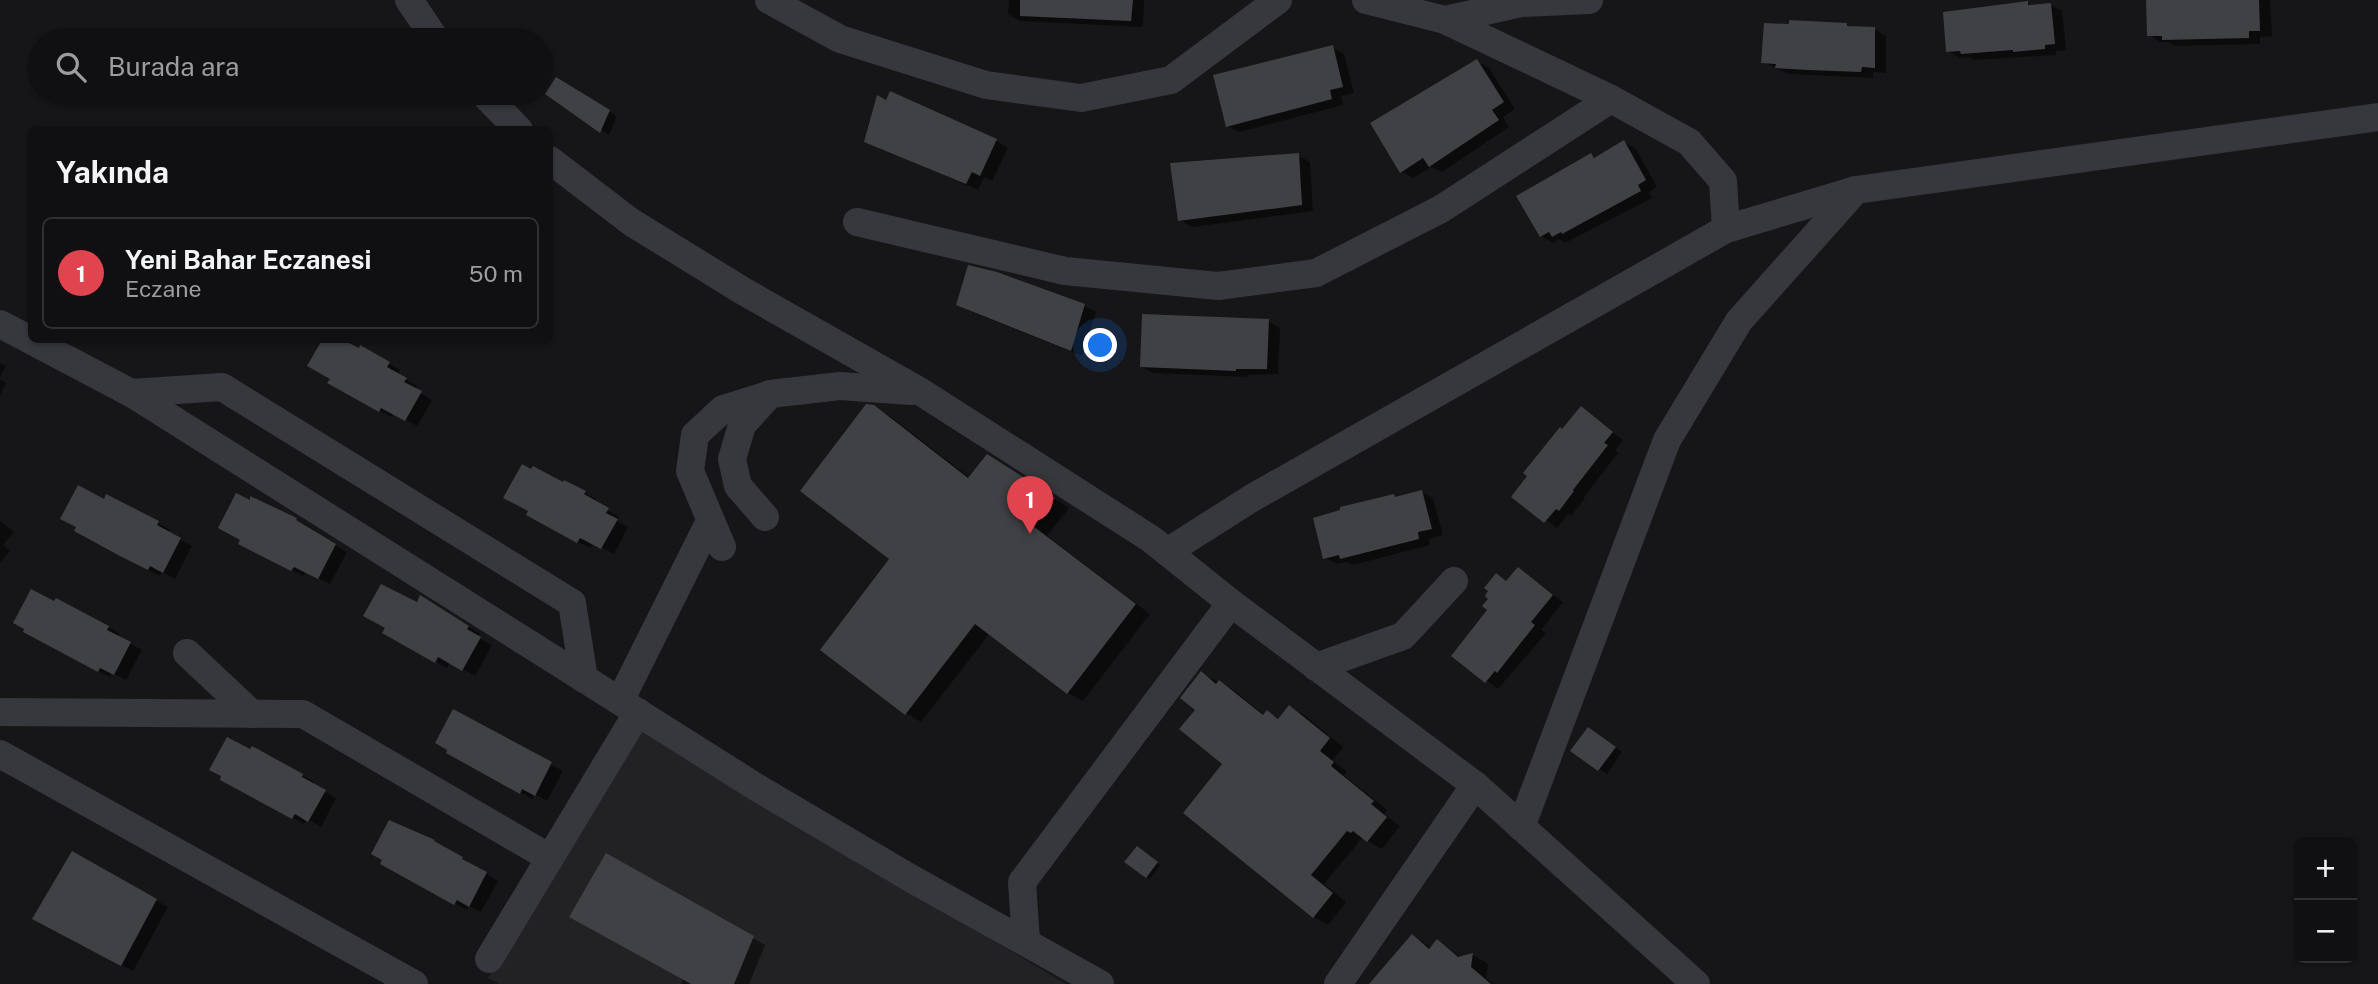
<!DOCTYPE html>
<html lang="tr">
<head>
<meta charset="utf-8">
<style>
  body { margin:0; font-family:"Public Sans",sans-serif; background:#1e1e20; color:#f1f3f6 }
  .controls { position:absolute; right:21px; bottom:21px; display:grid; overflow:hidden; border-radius:10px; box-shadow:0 2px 5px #0004 }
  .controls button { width:63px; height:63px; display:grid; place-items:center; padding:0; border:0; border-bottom:2px solid #303032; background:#101012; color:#f1f3f6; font:35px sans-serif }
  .you { position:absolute; left:1101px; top:346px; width:24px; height:24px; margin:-18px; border:5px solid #fff; border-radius:50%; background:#1a73e8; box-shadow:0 0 0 10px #1a73e833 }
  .badge { display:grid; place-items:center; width:46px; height:46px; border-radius:50%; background:#f2b134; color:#fff; font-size:23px; font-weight:700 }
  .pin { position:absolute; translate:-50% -58px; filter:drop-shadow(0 2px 4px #0008) }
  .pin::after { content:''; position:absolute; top:37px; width:24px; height:21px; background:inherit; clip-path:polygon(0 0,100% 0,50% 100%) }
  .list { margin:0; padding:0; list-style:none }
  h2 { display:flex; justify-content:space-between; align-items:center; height:91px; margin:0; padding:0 28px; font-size:30px }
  h2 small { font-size:23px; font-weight:400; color:#9c9d9f }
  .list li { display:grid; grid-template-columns:46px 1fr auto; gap:21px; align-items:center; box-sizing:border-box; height:112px; margin:0 14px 14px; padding:0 14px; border:2px solid #303032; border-radius:10px }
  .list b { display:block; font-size:26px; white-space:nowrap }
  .list p { margin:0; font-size:23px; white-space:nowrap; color:#9c9d9f }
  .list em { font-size:23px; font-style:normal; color:#9c9d9f }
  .icon { flex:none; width:38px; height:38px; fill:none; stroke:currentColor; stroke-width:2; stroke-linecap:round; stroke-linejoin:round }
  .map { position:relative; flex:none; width:2378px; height:984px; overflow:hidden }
  .search { position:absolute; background:#101012; box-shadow:0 2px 5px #0004; left:28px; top:28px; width:525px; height:77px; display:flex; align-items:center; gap:18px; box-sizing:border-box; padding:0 24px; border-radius:38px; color:#9c9d9f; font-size:26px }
  .panel { position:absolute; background:#101012; box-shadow:0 2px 5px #0004; left:28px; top:126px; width:525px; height:217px; border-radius:10px }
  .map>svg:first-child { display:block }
  .built { fill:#222225 }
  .shadow { fill:#0007 }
  .building { fill:#404145 }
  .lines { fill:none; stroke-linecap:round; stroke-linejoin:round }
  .minor { stroke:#37383d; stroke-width:28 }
</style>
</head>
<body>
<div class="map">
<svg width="2378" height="984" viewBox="0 0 2378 984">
  <rect width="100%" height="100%" fill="#161618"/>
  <path class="built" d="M643 730 1066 984H499L488 978Z"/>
  <g class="shadow">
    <path d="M1009 0H1144L1143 27 1020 21 1008 14Z"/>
    <path d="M2147 0H2270L2272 36 2260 37V44L2175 46 2168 42H2160L2149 35Z"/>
    <path d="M2027 3 2034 6 2050 5 2062 11 2066 50 2056 51V55L1974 60 1969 57 1960 58 1948 51Z"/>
    <path d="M1847 24 1852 28 1874 29 1886 36V73L1873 72V78L1789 74 1763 62Z"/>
    <path d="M1332 47 1344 54 1354 93 1341 96 1343 105 1239 132 1227 126Z"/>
    <path d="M1477 61 1489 68 1515 109 1503 117 1509 127 1442 172 1431 167 1413 178 1401 171Z"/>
    <path d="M556 79 617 116 609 135 547 93Z"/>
    <path d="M866 141H996L1008 148 992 181 984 177 978 190Z"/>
    <path d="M1624 142 1636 149 1657 187 1649 192 1652 198 1565 243 1559 239 1553 243 1541 236 1591 155 1596 158Z"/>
    <path d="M1298 155 1310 162 1313 211 1192 227 1180 220Z"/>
    <path d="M958 304 1084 306 1096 312 1082 356 970 311Z"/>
    <path d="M1268 321 1280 328 1278 374 1247 375V377L1153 373 1141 366Z"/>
    <path d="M324 340H333L359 351 361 348 400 370 398 375 417 386 415 390 432 400 417 426 394 413 391 417 330 382 332 378 309 365Z"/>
    <path d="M0 363 6 366 0 377Z"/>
    <path d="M0 379 6 383 0 395Z"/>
    <path d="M873 407 890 416 970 478 1003 465 1069 508 1047 536 1150 614 1083 701 1068 693 990 633 921 722 906 713 892 559Z"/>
    <path d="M1581 409 1623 440 1615 450 1618 453 1584 497 1585 498 1571 516 1568 514 1557 528 1514 496Z"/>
    <path d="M565 482 596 499 595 503 619 517 617 521 628 527 614 554 593 543 590 548 539 521Z"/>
    <path d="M1422 492 1433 498 1443 535 1429 539 1430 545 1353 565 1347 562 1337 564 1325 558 1394 496 1398 498Z"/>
    <path d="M105 501 158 523 170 530 168 533 192 546 175 579 162 572 160 576 134 562Z"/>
    <path d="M296 520 307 526 306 528 347 552 330 584 306 572 303 576 249 548Z"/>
    <path d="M0 521 14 532 3 545 10 551 0 563Z"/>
    <path d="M1519 569 1563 602 1541 630 1546 633 1498 689 1454 656 1489 610 1497 575 1508 582Z"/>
    <path d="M433 604 480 634 478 637 492 645 475 676 450 662 447 668 384 632Z"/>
    <path d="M108 627 120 634 118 637 142 650 126 680 112 673 110 677 36 638 26 628Z"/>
    <path d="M1201 673 1234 690 1265 716 1268 712 1280 719 1290 707 1304 715 1343 747 1333 760 1347 772 1344 775 1387 810 1384 814 1400 826 1382 849 1362 838 1324 884 1346 902 1328 925 1314 917 1186 812 1225 764 1198 709Z"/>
    <path d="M453 712 563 771 547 801 535 794 532 799 448 752Z"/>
    <path d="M1596 733 1622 752 1607 774 1573 750Z"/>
    <path d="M253 748 314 782 313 785 336 798 321 827 307 819 304 824 234 787Z"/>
    <path d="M445 849 498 881 481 912 469 906 467 910 382 864Z"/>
    <path d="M1141 850 1160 865 1150 879 1147 877Z"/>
    <path d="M72 854 168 907 133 971 46 925Z"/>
    <path d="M607 856 765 945 749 984H681L684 978Z"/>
    <path d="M1413 936 1432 948 1438 942 1462 958 1473 955 1488 964 1486 978 1494 984H1371Z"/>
  </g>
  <g class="building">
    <path d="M1020 0H1133L1131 21 1020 16Z"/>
    <path d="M2146 0H2259L2260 31H2249V38L2162 40V36H2147Z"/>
    <path d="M2028 1V5L2051 3 2055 44 2045 45V49L2013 52V50L1961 54 1960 51 1946 52 1943 12Z"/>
    <path d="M1789 20 1847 23V26L1875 27V68L1862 67 1861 72 1808 70 1775 68 1776 64 1761 63 1764 23 1789 24Z"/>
    <path d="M1333 45 1343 87 1330 90 1332 99 1226 127 1213 75Z"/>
    <path d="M1477 59 1504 102 1492 110 1499 120 1429 167 1423 158 1400 173 1370 123Z"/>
    <path d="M556 77 610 110 600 133 545 94Z"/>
    <path d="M890 91 997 139 980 176 972 172 966 184 864 142 877 95 886 100Z"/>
    <path d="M1624 140 1646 180 1638 185 1641 191 1562 234 1561 232 1552 237 1549 232 1540 237 1516 196 1591 153 1594 158Z"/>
    <path d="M1299 153 1302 205 1178 221 1170 163Z"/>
    <path d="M968 265 997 272 1085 304 1071 351 956 305Z"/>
    <path d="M1142 314 1269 319 1267 369H1236V371L1140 367Z"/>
    <path d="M322 340H343L359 348 360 345 390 362 387 367 407 378 404 382 422 391 405 421 381 408 379 412 327 383 330 379 307 366Z"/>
    <path d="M866 404 874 405 968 478 987 454 1051 495 1055 498 1033 526 1136 604 1067 694 975 624 905 715 820 650 889 559 800 491Z"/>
    <path d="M1581 406 1613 432 1604 443 1608 445 1573 490 1574 491 1559 511 1556 509 1544 523 1511 497 1527 476 1523 473 1560 427 1562 429Z"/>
    <path d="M522 464 531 469 533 466 563 482 564 480 586 491 584 494 609 508 606 513 618 519 601 549 580 538 577 543 526 515 528 511 503 498Z"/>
    <path d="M78 485 104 499 106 494 159 521 157 525 181 538 163 573 150 566 148 570 120 556 74 531 76 527 60 519Z"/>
    <path d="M1422 490 1432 529 1418 532 1419 539 1340 559 1339 555 1323 559 1313 518 1340 510V507L1394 494 1395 497Z"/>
    <path d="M236 493 250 500V496L297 518 296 520 336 544 318 579 294 567 291 571 238 544 240 540 218 528Z"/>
    <path d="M1518 567 1553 595 1531 622 1535 625 1497 673 1495 671 1485 683 1451 656 1487 610 1482 606 1488 599 1485 596 1488 591 1484 588 1496 573 1506 581Z"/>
    <path d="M381 584 417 602 420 595 469 626 467 629 481 637 462 671 438 657 435 663 382 633 385 628 363 616Z"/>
    <path d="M31 589 54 601 56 598 109 626 107 630 131 642 114 675 100 668 98 672 23 632 24 629 13 623Z"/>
    <path d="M1201 671 1216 684 1219 680 1263 715 1267 710 1278 719 1289 705 1330 738 1320 751 1334 762 1331 766 1374 801 1371 804 1387 817 1367 842 1353 831 1351 833 1347 831 1311 875 1333 893 1313 918 1183 813 1222 764 1179 729 1195 710 1180 698Z"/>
    <path d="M453 709 552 762 535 796 522 789 520 794 446 753 447 750 435 743Z"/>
    <path d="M1588 727 1616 747 1598 771 1570 751Z"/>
    <path d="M227 737 250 749 252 746 303 774 302 777 326 790 308 822 295 814 292 819 220 780 221 776 209 770Z"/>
    <path d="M389 820 435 840 434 841 463 857 462 859 487 872 469 907 457 900 454 905 380 864 382 860 371 854Z"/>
    <path d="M1137 846 1158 862 1146 878 1124 862Z"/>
    <path d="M72 851 157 899 121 966 32 919Z"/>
    <path d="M606 853 754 936 734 984H691L569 917Z"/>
    <path d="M1412 934 1429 949 1437 939 1458 957 1473 953 1471 967 1491 984H1369Z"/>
  </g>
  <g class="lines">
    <g class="minor">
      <path d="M409 0 436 40"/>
      <path d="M769 0 840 39 986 85 1081 98 1171 80 1278 0"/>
      <path d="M1445 20 1521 3 1589 0"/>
      <path d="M483 93 519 130"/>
      <path d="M550 160 631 222 743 291 921 392 1151 539 1231 603 1475 785 1696 984"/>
      <path d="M857 222 1065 271 1218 286 1316 273 1441 209 1611 99"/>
      <path d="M1726 229 1856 190 2378 117"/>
      <path d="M0 324 131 393 756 787 912 879 1100 984"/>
      <path d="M131 393 222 387 572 603 584 679"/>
      <path d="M765 517 738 486 732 459 742 425 770 394 840 386 911 391"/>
      <path d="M722 547 690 471 695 435 723 409 768 395"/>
      <path d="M1167 552 1252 498 1726 229 1723 181 1689 142 1611 99 1445 20 1366 0"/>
      <path d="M187 653 252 714"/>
      <path d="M1316 667 1403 636 1454 581"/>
      <path d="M620 701 710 521"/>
      <path d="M0 712 303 714 550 858"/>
      <path d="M0 754 414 984"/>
      <path d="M1521 827 1667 440 1739 321 1856 190"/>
      <path d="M1026 942 1022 882 1231 603"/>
      <path d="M489 959 638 712"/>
      <path d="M1338 984 1475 785"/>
    </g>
  </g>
</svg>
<div class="controls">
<button>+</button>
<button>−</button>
</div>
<div class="you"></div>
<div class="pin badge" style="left:1030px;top:534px;background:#e0444e">1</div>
<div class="search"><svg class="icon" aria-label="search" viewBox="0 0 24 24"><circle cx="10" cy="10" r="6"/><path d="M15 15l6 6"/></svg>Burada ara</div>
<section class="panel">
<h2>Yakında<small></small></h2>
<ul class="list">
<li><span class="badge" style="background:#e0444e">1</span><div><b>Yeni Bahar Eczanesi</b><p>Eczane</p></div><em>50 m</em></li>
</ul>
</section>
</div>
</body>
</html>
